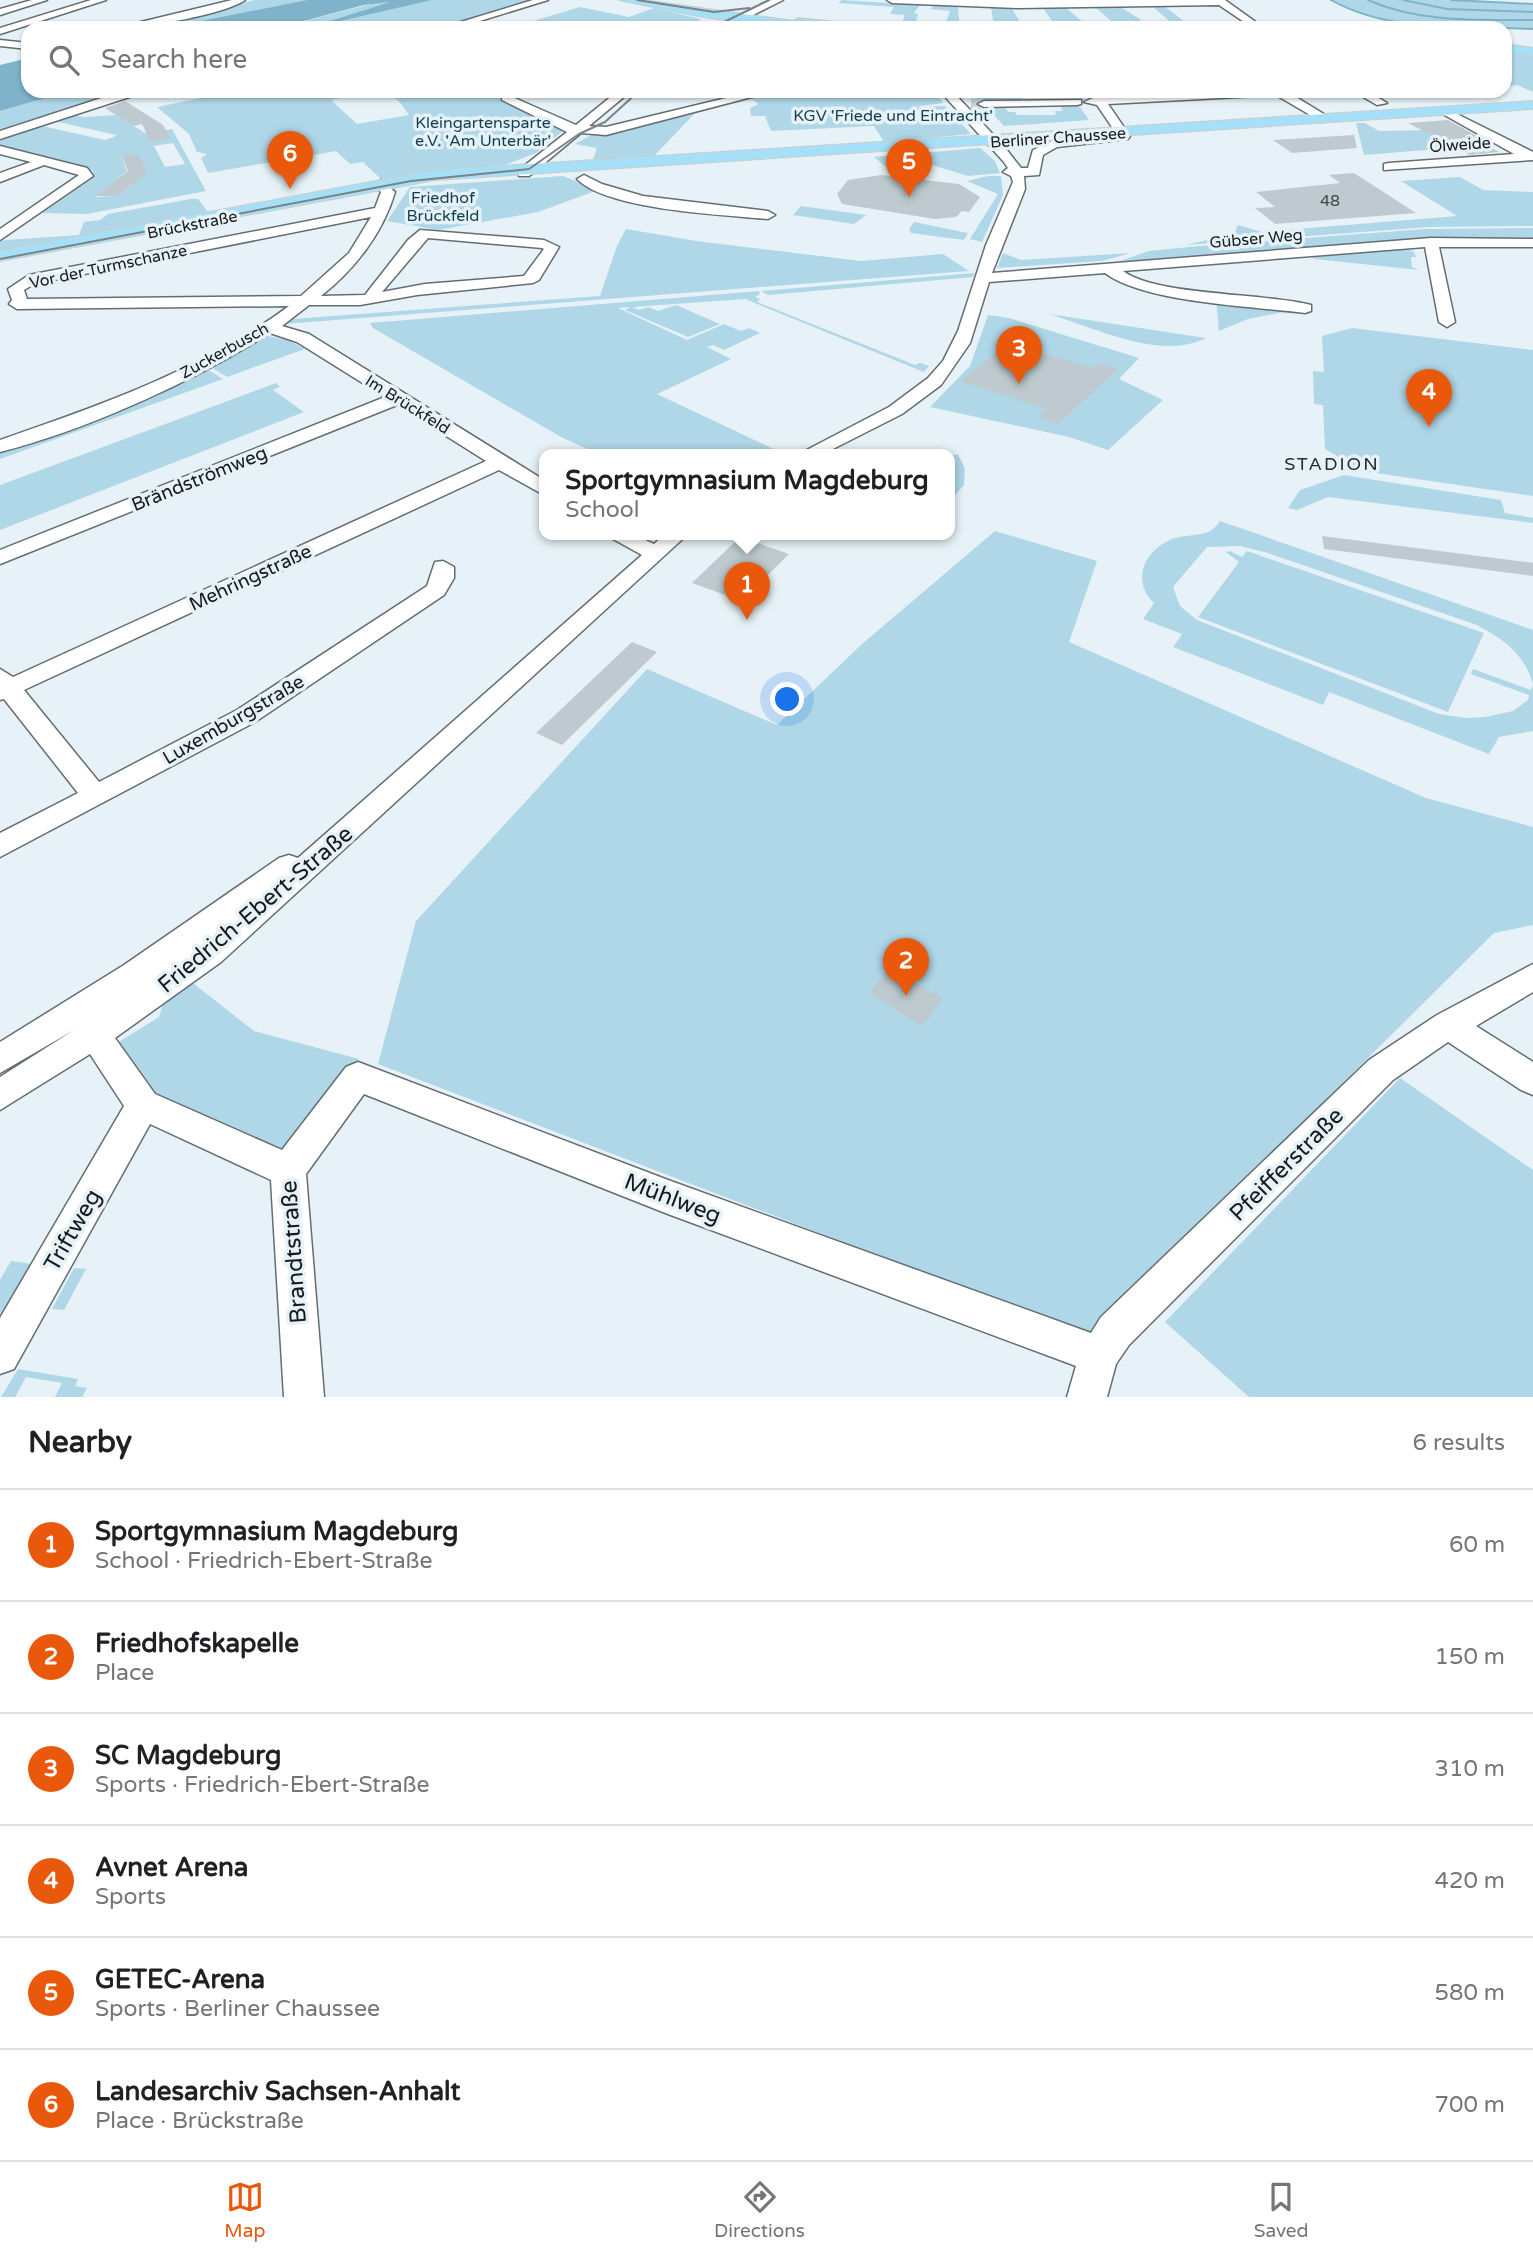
<!DOCTYPE html>
<html lang="en">
<head>
<meta charset="utf-8">
<style>
  body { margin:0; font-family:"Varela Round",sans-serif; background:#f2f2f2; color:#202124 }
  .you { position:absolute; left:788px; top:700px; width:24px; height:24px; margin:-18px; border:5px solid #fff; border-radius:50%; background:#1a73e8; box-shadow:0 0 0 10px #1a73e833 }
  .badge { display:grid; place-items:center; width:46px; height:46px; border-radius:50%; background:#ea580c; color:#fff; font-size:23px; font-weight:700 }
  .pin { position:absolute; translate:-50% -58px; filter:drop-shadow(0 2px 4px #0008) }
  .pin::after { content:''; position:absolute; top:37px; width:24px; height:21px; background:inherit; clip-path:polygon(0 0,100% 0,50% 100%) }
  .popup { position:absolute; left:539px; top:449px; width:416px; height:91px; box-sizing:border-box; display:grid; place-content:center; border-radius:14px; background:#fff; filter:drop-shadow(0 2px 5px #0005); font-size:23px; white-space:nowrap; color:#757577 }
  .popup b { font-size:26px; color:#202124 }
  .popup::after { content:''; position:absolute; left:50%; top:100%; margin-left:-14px; border:14px solid transparent; border-top-color:#fff }
  .list { margin:0; padding:0; list-style:none }
  h2 { display:flex; justify-content:space-between; align-items:center; height:91px; margin:0; padding:0 28px; font-size:30px }
  h2 small { font-size:23px; font-weight:400; color:#757577 }
  .list li { display:grid; grid-template-columns:46px 1fr auto; gap:21px; align-items:center; box-sizing:border-box; height:112px; padding:0 28px; border-top:2px solid #e0e0e0 }
  .list b { display:block; font-size:26px; white-space:nowrap }
  .list p { margin:0; font-size:23px; white-space:nowrap; color:#757577 }
  .list em { font-size:23px; font-style:normal; color:#757577 }
  .icon { flex:none; width:38px; height:38px; fill:none; stroke:currentColor; stroke-width:2; stroke-linecap:round; stroke-linejoin:round }
  .map { position:relative; flex:none; width:1533px; height:1397px; overflow:hidden }
  .search { position:absolute; background:#fff; box-shadow:0 2px 5px #0004; left:21px; right:21px; top:21px; height:77px; display:flex; align-items:center; gap:18px; box-sizing:border-box; padding:0 24px; border-radius:21px; color:#757577; font-size:26px }
  .sheet { height:763px; background:#fff }
  nav { display:flex; justify-content:space-around; align-items:center; box-sizing:border-box; height:98px; border-top:2px solid #e0e0e0; background:#fff; font-size:19px; color:#757577 }
  nav a { display:grid; justify-items:center; gap:4px }
  nav .on { color:#ea580c }
  .map>svg:first-child { display:block }
  .green { fill:#b0d7e8; fill-rule:evenodd }
  .water { fill:#7fb3ca }
  .lines { fill:none; stroke-linecap:round; stroke-linejoin:round }
  .stream { stroke:#7fb3ca; stroke-width:2 }
  .building { fill:#becacf }
  .minor-tunnel { stroke:#c7d2d6; stroke-width:10; stroke-dasharray:10 5; stroke-linecap:butt }
  .minor-casing { stroke:#646e72; stroke-width:3 }
  .major-casing { stroke:#cccdcd; stroke-width:2 }
  .minor { fill:#fff; fill-rule:evenodd }
  .major { fill:#a6e0f8; fill-rule:evenodd }
  .tram { stroke:#7b8386; stroke-width:2 }
  .labels { text-anchor:middle; stroke-width:7; stroke-linejoin:round; paint-order:stroke }
  .far-park-label { font-size:16px; fill:#103e4e; stroke:#e6f2f7 }
  .far-street-label { font-size:16px; fill:#161a1c; stroke:#e6f2f7 }
  .number-label { font-size:16px; fill:#404649 }
  .far-neighbourhood-label { font-size:18px; letter-spacing:2px; fill:#222b2f; stroke:#e6f2f7 }
  .street-label { font-size:19px; fill:#161a1c; stroke:#e6f2f7 }
  .near-street-label { font-size:23px; fill:#161a1c; stroke:#e6f2f7 }
</style>
</head>
<body>
<div class="map">
<svg width="1533" height="1397" viewBox="0 0 1533 1397">
  <rect width="100%" height="100%" fill="#e6f2f7"/>
  <g class="green">
    <path d="M255 0H307L165 28H130Z"/>
    <path d="M432 0H538L440 28H277L375 3 391 2 326 23Z"/>
    <path d="M842 0 920 5 914 13 918 14 915 25H945L950 11 930 9 936 4 958 6 959 21H964L954 24 958 27H994L991 7H971L975 6 1011 7 1020 22 1025 23 1016 26 1020 28H900L905 15 890 14 894 7 838 3Z"/>
    <path d="M1333 0H1444L1533 5V28C1481 29 1376 30 1333 0Z"/>
    <path d="M1151 5 1164 6 1193 28H1088H1096L1092 24 1101 28 1118 27 1095 7 1083 6H1119L1141 20 1138 25 1152 26 1148 22 1159 26H1175Z"/>
    <path d="M580 7 629 17 654 8 701 19 688 28 517 26Z"/>
    <path d="M1024 7H1065L1084 23 1078 27 1085 28H1057L1043 8Z"/>
    <path d="M1505 50 1533 54V92L1517 85 1505 86Z"/>
    <path d="M70 91H133L0 133V111Z"/>
    <path d="M235 91H285L280 92 283 95 309 91H496L507 97 498 98 564 130 536 153 497 168 430 171 381 179 363 162 350 164 336 151 208 173 201 158 207 154 197 152 189 134 157 107ZM380 92 398 100 409 115 357 124 331 100Z"/>
    <path d="M773 91H935L943 103 913 107 945 106 971 134 884 142 874 126 771 131 765 116H751L750 108 759 104 748 97Z"/>
    <path d="M1017 91 1023 100 979 102 972 92Z"/>
    <path d="M1059 104H1078L1089 120 1004 126 985 105H1004L1008 112H1015L1017 115H1056L1055 111H1063Z"/>
    <path d="M698 110 654 156 593 160 597 148 575 144 593 134H606Z"/>
    <path d="M71 115 84 117 116 115 145 133 172 129 206 191 87 214 42 213 90 180 93 171 0 147V139ZM54 121 116 135V136L105 140 42 126ZM173 143 185 164 165 167 154 146ZM122 157 144 176 117 196 95 197 127 171Z"/>
    <path d="M1356 123H1365L1379 131 1435 130V138C1455 149 1468 137 1488 145L1364 155Z"/>
    <path d="M980 148 995 161 1000 173 968 176 932 165 885 166 874 157Z"/>
    <path d="M563 176 598 190 538 212 438 230 387 221 410 187Z"/>
    <path d="M988 176H1001L1003 195 982 242 970 239 998 194 967 181Z"/>
    <path d="M1460 177 1483 190 1533 192V226L1430 227 1186 245 1234 234 1238 225 1262 232 1457 216 1401 181Z"/>
    <path d="M191 199H198L208 212 0 251V242L5 240 79 235 84 222 100 220 108 214Z"/>
    <path d="M801 206 866 215 854 224 793 215Z"/>
    <path d="M914 222 968 233 964 240 911 233 909 229Z"/>
    <path d="M1533 228V240L1438 238 1117 262 1149 251 1189 247 1425 229Z"/>
    <path d="M626 229 696 241 861 261 943 254 969 271 284 324 292 319 600 296 617 246Z"/>
    <path d="M1402 247 1414 252 1416 257H1411L1412 267 1419 270 1315 259 1310 256Z"/>
    <path d="M1003 253 1021 260 1131 253 1102 261 997 268Z"/>
    <path d="M974 273 973 277 768 295 761 291Z"/>
    <path d="M759 291 760 294 755 297 760 299 757 302 915 365 920 363 929 366 924 372 745 299 633 307 639 310 648 307 658 311 676 305 720 324 688 337 625 310 630 307 618 308 687 340 724 324 741 331 749 328 760 333 724 350 713 345 707 347 731 359 657 394 784 454H598L561 437 373 328 370 323Z"/>
    <path d="M1216 299 1294 310 1248 319 1219 331Z"/>
    <path d="M1049 314 1206 338C1161 361 1095 328 1049 314Z"/>
    <path d="M988 315 1009 318 1139 358 1119 379 1163 400 1108 450 1069 437 930 407 970 366Z"/>
    <path d="M1352 328 1533 350V496L1362 471 1325 449 1323 405 1314 404 1313 371 1324 372 1322 336Z"/>
    <path d="M267 336 288 340 305 349 227 377 209 366Z"/>
    <path d="M205 368 223 379 0 459V450Z"/>
    <path d="M276 383 280 387 273 390 304 412 0 530V485Z"/>
    <path d="M958 454 965 469 964 485 950 501V456Z"/>
    <path d="M1344 475 1501 500 1505 513 1533 518V523L1328 497 1297 510 1288 508 1300 490Z"/>
    <path d="M1220 521 1533 630V684C1524 653 1504 640 1477 625L1268 553 1240 546 1207 547 1173 587 1180 606 1197 620 1439 714 1466 718 1485 717 1513 711 1528 700 1529 695 1471 674 1473 669 1531 690 1533 685V731L1499 737 1489 754 1329 692 1323 705 1173 647 1182 634 1143 619 1154 603C1130 580 1145 548 1175 538 1185 535 1198 536 1208 532 1213 530 1217 525 1220 521Z"/>
    <path d="M995 531 1097 561 1069 642 1426 798 1533 827V925L1494 933 1088 1336 378 1064 416 921 647 669 777 725 862 644Z"/>
    <path d="M1230 551 1242 557 1247 551 1484 633 1448 712 1198 617 1239 562 1226 552Z"/>
    <path d="M189 980 254 1031 359 1059 285 1161 143 1105 117 1043 159 1017 165 998Z"/>
    <path d="M1400 1078 1533 1170V1397H1249L1165 1322Z"/>
    <path d="M11 1261 32 1264 0 1314V1280Z"/>
    <path d="M74 1268 86 1269 64 1310 52 1309Z"/>
    <path d="M18 1369 78 1379 75 1386 87 1388 82 1397H55L62 1383 26 1377 15 1397H1Z"/>
  </g>
  <g class="water">
    <path d="M307 0H432L327 24 324 23 390 2 364 5 277 28 248 26 165 28Z"/>
    <path d="M28 58V91H70L0 111V65Z"/>
  </g>
  <g class="lines">
    <g class="stream">
      <path d="M1331 0C1381 28 1439 27 1495 28"/>
      <path d="M1368 0C1420 23 1477 20 1533 20"/>
      <path d="M1403 0 1447 9 1533 12"/>
      <path d="M1451 0 1533 4"/>
      <path d="M1505 28 1533 29"/>
    </g>
  </g>
  <g class="building">
    <path d="M125 101 163 125 171 139 151 142 142 124 133 126 105 108Z"/>
    <path d="M1448 120 1484 140H1477L1499 152 1470 155 1408 123Z"/>
    <path d="M1354 135 1357 148 1292 153 1273 140Z"/>
    <path d="M138 154 147 174 117 196H95L128 171 122 156Z"/>
    <path d="M1354 173 1416 213 1275 224 1255 208 1275 207 1256 192 1340 183 1329 175Z"/>
    <path d="M881 175 959 184 980 197 969 212 962 211 956 217 935 219 842 204 837 194 848 180Z"/>
    <path d="M1008 343 1093 368 1098 363 1118 369 1058 424 1038 417 1047 409 960 381Z"/>
    <path d="M1322 536 1533 563V576L1324 549Z"/>
    <path d="M740 537 789 554 742 601 692 583Z"/>
    <path d="M632 642 657 652 562 745 536 733Z"/>
    <path d="M890 968 943 999 922 1026 869 993Z"/>
  </g>
  <g class="lines">
    <path class="minor-tunnel" d="M971 104H984"/>
    <g class="minor-casing">
      <g id="minor">
        <path d="M32 0H47L0 15V9Z"/>
        <path d="M91 0H106L0 34V28Z"/>
        <path d="M232 0H245C223 15 144 28 116 28Z"/>
        <path d="M533 0H548L457 28H441Z"/>
        <path d="M771 0H783L727 28H714Z"/>
        <path d="M887 0H1225L1264 28H1253L1219 5 1017 8 892 3Z"/>
        <path d="M0 40 28 43V49L0 46Z"/>
        <path d="M123 91H148L0 139V131Z"/>
        <path d="M618 91H631L589 126 606 127 755 91H775L606 135 581 133 529 176H519V170L567 132 502 100V96H510L576 125Z"/>
        <path d="M940 91H952L1003 145 1021 168H1028L1033 150 1054 140 1116 133 1097 105 1084 102 1093 98 1089 91H1099L1104 98 1286 91 1332 119 1322 122 1276 95 1108 104 1130 136 1128 139 1057 147 1043 155 1039 175 1024 176 1025 189 992 273 1431 238 1533 239V247H1439L1455 322 1447 327 1439 322 1425 247 1123 271C1156 296 1266 293 1311 305V311L1305 313C1253 306 1145 303 1105 273L989 282 970 343 941 385 902 414 823 454H799L889 407 928 378 943 361 958 331 986 245 1013 182 1011 176 1003 172 1008 168 1003 161Z"/>
        <path d="M1353 91H1367L1387 103 1377 105Z"/>
        <path d="M1081 100V104L1077 105 984 107 978 104 984 101Z"/>
        <path d="M1445 108 1533 152V160L1384 170V164L1389 163 1514 154 1441 113V109Z"/>
        <path d="M0 146 87 168 93 176 0 240V229L79 175 44 165 0 182V173L31 162 0 154Z"/>
        <path d="M584 175 602 184 643 196 768 211 775 215 768 219C724 215 607 210 577 179Z"/>
        <path d="M381 180 395 192C383 233 355 269 321 296L365 295 408 240 420 230 544 240 559 247 539 280 533 283 417 295 360 305H309L282 326 309 334 544 480V495L499 470 24 690 99 782 237 710 427 586 435 562 443 561 454 567V578L444 595 255 722 0 857V833L78 793 4 699 0 700V669L13 677 486 461 397 405 0 564V550L385 397 297 342 270 333C194 381 87 430 0 452V440C99 406 204 369 289 306L17 309 9 304 12 300 8 289 29 275 375 208 381 192 374 184ZM371 217 349 253 301 296 27 299 24 290 34 284ZM428 238 542 248 544 249 524 276 425 284 382 292Z"/>
        <path d="M604 534H632L654 544 665 534H688L221 962 115 1038 155 1094 282 1150 346 1067 358 1062 668 1180 1091 1333 1101 1317 1369 1060 1437 1015 1533 964V992L1476 1026 1533 1062V1095L1521 1090 1448 1042 1393 1080 1129 1345 1116 1364 1107 1397H1067L1076 1366 668 1214 364 1094 306 1174 324 1397H284L271 1180 150 1124 14 1369 0 1374V1318L124 1106 90 1054 0 1110V1077L74 1030 0 1073V1042L124 965 279 858 289 855 298 858 642 555Z"/>
      </g>
    </g>
    <g class="major-casing">
      <g id="major">
        <path d="M619 0H644L793 21 798 18 853 24 859 28H789L703 17Z"/>
        <path d="M1505 44 1533 48V56L1505 52Z"/>
        <path d="M1533 101V109L435 180 0 261V251L435 170Z"/>
      </g>
    </g>
    <use href="#minor" class="minor"/>
    <use href="#major" class="major"/>
    <g class="tram">
      <path d="M637 0 714 12 749 8"/>
      <path d="M712 28 769 0"/>
      <path d="M0 259 411 181 529 169 579 134 605 122 639 91"/>
    </g>
  </g>
  <g class="labels">
    <g class="far-park-label">
      <text x="893" y="121">KGV 'Friede und Eintracht'</text>
      <text x="483" y="128">Kleingartensparte<tspan x="483" dy="18">e.V. 'Am Unterbär'</tspan></text>
      <text x="443" y="203">Friedhof<tspan x="443" dy="18">Brückfeld</tspan></text>
    </g>
    <g class="far-street-label">
      <text transform="translate(1058 137) rotate(-4)" y="6">Berliner Chaussee</text>
      <text transform="translate(1460 144) rotate(-4)" y="6">Ölweide</text>
      <text transform="translate(192 224) rotate(-11)" y="6">Brückstraße</text>
      <text transform="translate(1256 238) rotate(-5)" y="6">Gübser Weg</text>
      <text transform="translate(108 266) rotate(-12)" y="6">Vor der Turmschanze</text>
      <text transform="translate(224 350) rotate(-29)" y="6">Zuckerbusch</text>
      <text transform="translate(408 404) rotate(32)" y="6">Im Brückfeld</text>
    </g>
    <g class="number-label">
      <text x="1330" y="206">48</text>
    </g>
    <g class="far-neighbourhood-label">
      <text x="1332" y="470">STADION</text>
    </g>
    <g class="street-label">
      <text transform="translate(199 478) rotate(-22)" y="7">Brändströmweg</text>
      <text transform="translate(250 577) rotate(-25)" y="7">Mehringstraße</text>
      <text transform="translate(233 719) rotate(-30)" y="7">Luxemburgstraße</text>
    </g>
    <g class="near-street-label">
      <text transform="translate(255 909) rotate(-40)" y="8">Friedrich-Ebert-Straße</text>
      <text transform="translate(1286 1164) rotate(-45)" y="8">Pfeifferstraße</text>
      <text transform="translate(673 1198) rotate(21)" y="8">Mühlweg</text>
      <text transform="translate(72 1230) rotate(-60)" y="8">Triftweg</text>
      <text transform="translate(293 1252) rotate(-94)" y="8">Brandtstraße</text>
    </g>
  </g>
</svg>
<div class="you"></div>
<div class="pin badge" style="left:747px;top:620px">1</div>
<div class="popup"><b>Sportgymnasium Magdeburg</b>School</div>
<div class="pin badge" style="left:906px;top:996px">2</div>
<div class="pin badge" style="left:1019px;top:384px">3</div>
<div class="pin badge" style="left:1429px;top:427px">4</div>
<div class="pin badge" style="left:909px;top:197px">5</div>
<div class="pin badge" style="left:290px;top:189px">6</div>
<div class="search"><svg class="icon" aria-label="search" viewBox="0 0 24 24"><circle cx="10" cy="10" r="6"/><path d="M15 15l6 6"/></svg>Search here</div>
</div>
<section class="sheet">
<h2>Nearby<small>6 results</small></h2>
<ul class="list">
<li><span class="badge">1</span><div><b>Sportgymnasium Magdeburg</b><p>School · Friedrich-Ebert-Straße</p></div><em>60 m</em></li>
<li><span class="badge">2</span><div><b>Friedhofskapelle</b><p>Place</p></div><em>150 m</em></li>
<li><span class="badge">3</span><div><b>SC Magdeburg</b><p>Sports · Friedrich-Ebert-Straße</p></div><em>310 m</em></li>
<li><span class="badge">4</span><div><b>Avnet Arena</b><p>Sports</p></div><em>420 m</em></li>
<li><span class="badge">5</span><div><b>GETEC-Arena</b><p>Sports · Berliner Chaussee</p></div><em>580 m</em></li>
<li><span class="badge">6</span><div><b>Landesarchiv Sachsen-Anhalt</b><p>Place · Brückstraße</p></div><em>700 m</em></li>
</ul>
</section>
<nav>
<a class="on"><svg class="icon" aria-label="map" viewBox="0 0 24 24"><path d="M3 6l6-2 6 2 6-2v14l-6 2-6-2-6 2zM9 4v14M15 6v14"/></svg>Map</a>
<a><svg class="icon" aria-label="directions" viewBox="0 0 24 24"><path d="M12 3l9 9-9 9-9-9zM9 14v-3h6M13 9l2 2-2 2"/></svg>Directions</a>
<a><svg class="icon" aria-label="saved" viewBox="0 0 24 24"><path d="M7 4h10v16l-5-4-5 4z"/></svg>Saved</a>
</nav>
</body>
</html>
